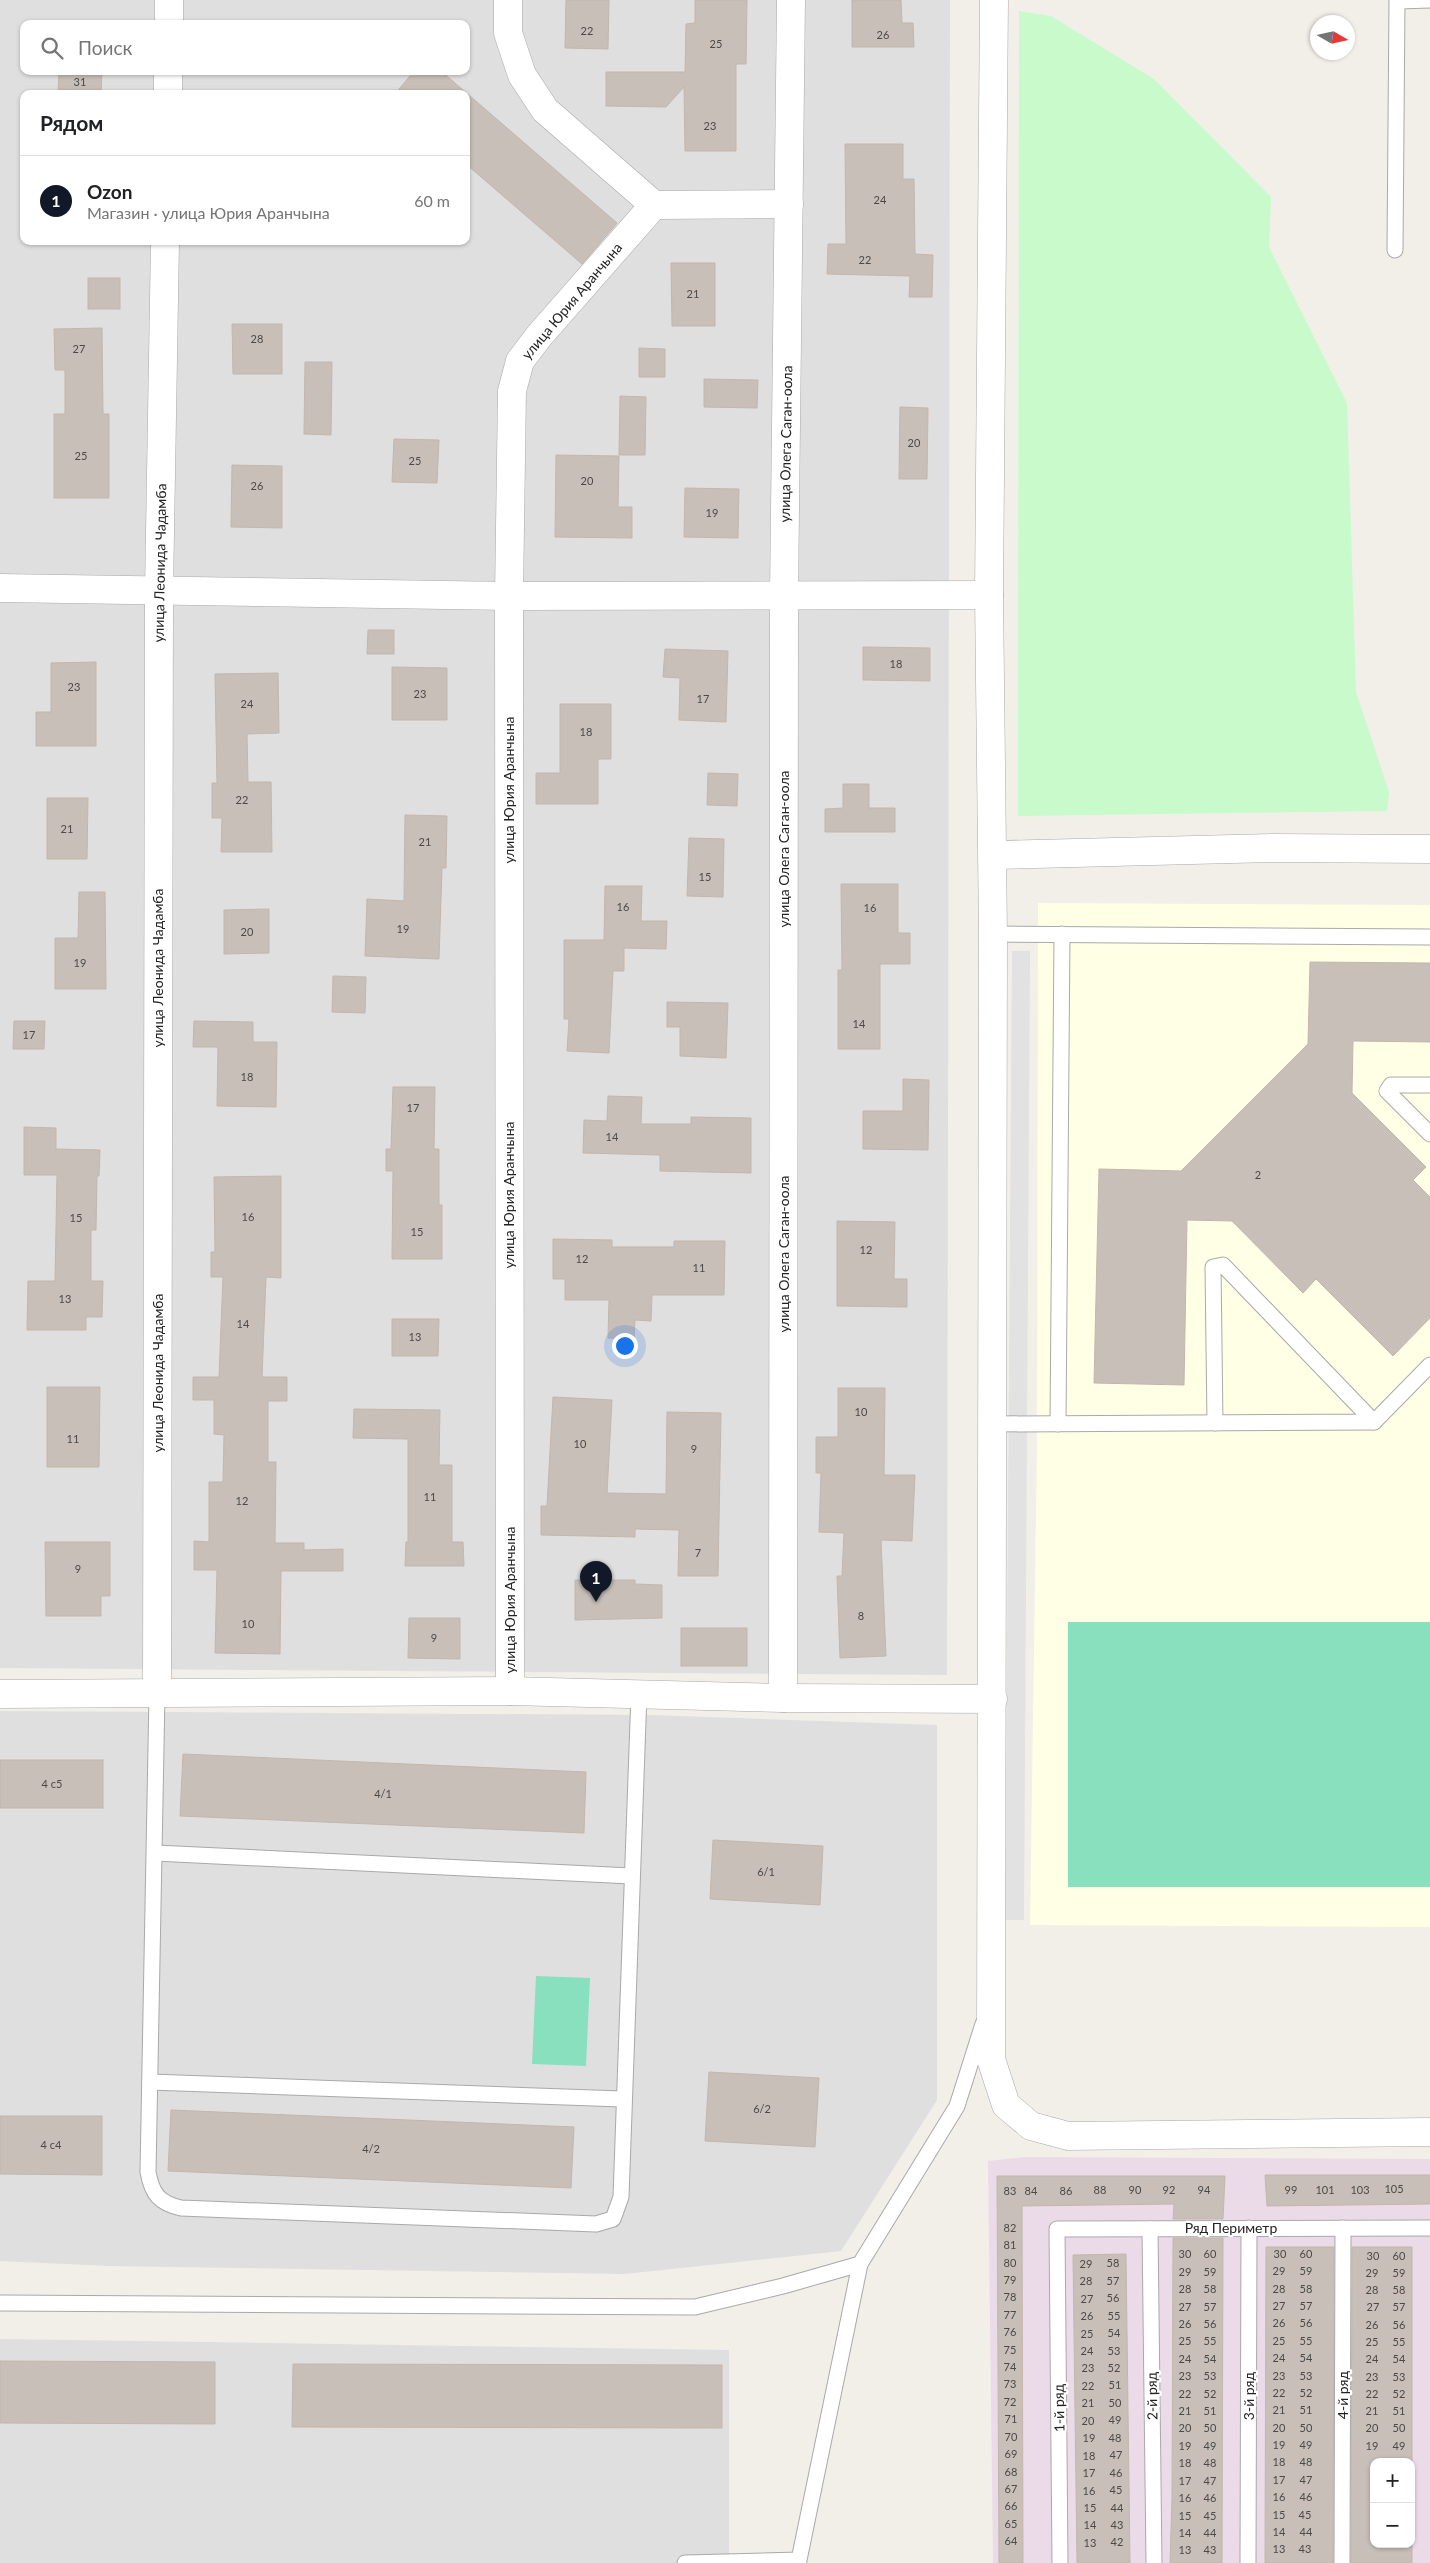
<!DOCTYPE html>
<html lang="ru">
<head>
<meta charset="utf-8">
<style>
  body { margin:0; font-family:Lato,sans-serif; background:#f2f2f2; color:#202124 }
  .controls { position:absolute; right:15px; bottom:15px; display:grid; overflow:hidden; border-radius:10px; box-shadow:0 1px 4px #0004 }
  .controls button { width:45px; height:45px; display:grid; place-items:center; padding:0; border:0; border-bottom:1px solid #e0e0e0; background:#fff; color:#202124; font:25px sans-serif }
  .compass { position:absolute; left:1310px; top:15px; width:45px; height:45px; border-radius:50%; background:#fff; box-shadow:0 1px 4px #0004; rotate:99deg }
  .you { position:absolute; left:624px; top:1345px; width:18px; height:18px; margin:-12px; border:4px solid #fff; border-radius:50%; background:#1a73e8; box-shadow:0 0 0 8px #1a73e833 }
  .badge { display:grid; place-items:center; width:32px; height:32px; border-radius:50%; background:#111827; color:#fff; font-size:16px; font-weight:700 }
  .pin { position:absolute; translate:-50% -41px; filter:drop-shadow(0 1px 2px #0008) }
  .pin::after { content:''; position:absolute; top:26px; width:18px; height:15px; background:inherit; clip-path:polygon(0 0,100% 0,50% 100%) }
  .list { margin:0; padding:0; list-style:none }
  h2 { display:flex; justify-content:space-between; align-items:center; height:65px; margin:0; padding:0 20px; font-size:21px }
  h2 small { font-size:16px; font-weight:400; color:#757577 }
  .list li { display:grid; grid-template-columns:32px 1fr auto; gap:15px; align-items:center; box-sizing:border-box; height:90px; padding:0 20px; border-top:1px solid #e0e0e0 }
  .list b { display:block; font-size:19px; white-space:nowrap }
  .list p { margin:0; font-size:16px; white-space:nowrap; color:#757577 }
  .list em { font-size:16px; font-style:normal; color:#757577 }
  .icon { flex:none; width:28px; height:28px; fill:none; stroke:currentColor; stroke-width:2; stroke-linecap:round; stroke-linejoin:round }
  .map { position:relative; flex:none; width:1430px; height:2563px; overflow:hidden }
  .search { position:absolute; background:#fff; box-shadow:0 1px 4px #0004; left:20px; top:20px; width:450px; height:55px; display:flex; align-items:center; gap:12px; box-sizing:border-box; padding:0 18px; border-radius:10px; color:#757577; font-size:19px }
  .panel { position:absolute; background:#fff; box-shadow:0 1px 4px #0004; left:20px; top:90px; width:450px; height:155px; border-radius:10px }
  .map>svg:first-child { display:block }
  .residential { fill:#e0dfdf; fill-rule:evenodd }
  .industrial { fill:#ebdbe8; fill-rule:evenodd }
  .education { fill:#ffffe5 }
  .park { fill:#c8facc }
  .pitch { fill:#88e0be }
  .parking { fill:#e2e2e2 }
  .building { fill:#c7bfb8; stroke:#c4b6ab; fill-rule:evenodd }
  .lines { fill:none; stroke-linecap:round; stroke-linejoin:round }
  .lane-casing { stroke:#a9a9a9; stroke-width:17 }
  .street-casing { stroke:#a9a9a9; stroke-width:29 }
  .lane { stroke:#fff; stroke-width:15 }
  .street { stroke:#fff; stroke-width:28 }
  .labels { text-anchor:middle; stroke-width:4.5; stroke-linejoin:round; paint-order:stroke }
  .number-label { font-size:11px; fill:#4b4948 }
  .street-label { font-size:14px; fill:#222; stroke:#fff }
</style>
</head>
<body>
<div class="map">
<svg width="1430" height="2563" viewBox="0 0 1430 2563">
  <rect width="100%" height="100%" fill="#f2efe9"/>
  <g class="residential">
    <path d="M0 0H950L947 1675 0 1668ZM24 24H466V71H24ZM24 94H466V241H24Z"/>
    <path d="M0 1711 651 1715 937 1725V2100L841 2251 625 2274 110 2266 0 2261Z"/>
    <path d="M0 2339 729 2350V2563H0Z"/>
  </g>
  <path class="industrial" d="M1024 2157 1430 2159V2563H993L988 2161ZM1374 2462H1411V2544H1374Z"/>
  <path class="education" d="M1038 903 1430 905V1927L1030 1925 1037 1445Z"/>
  <path class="park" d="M1019 11 1051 16 1154 79 1271 197 1269 247 1347 403 1356 692 1389 792 1387 811 1018 816Z"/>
  <g class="pitch">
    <rect x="1068" y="1622" width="362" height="265"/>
    <path d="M536 1976 590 1978 586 2066 532 2064Z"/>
  </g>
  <path class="parking" d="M1012 951H1030L1024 1920H1005Z"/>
  <g class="building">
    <path d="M566 0H609L608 49 565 48Z"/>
    <path d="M695 0H747L746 64H736V151H685L684 87 666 107 606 106V72H685L686 24 695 23Z"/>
    <path d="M852 0H901L902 23H913L914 47H852Z"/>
    <path d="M59 71H102L101 94H58Z"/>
    <path d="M414 71H441L617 223 582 264 466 164V94H395Z"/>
    <path d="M845 144H903V179H914L915 254 933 255 932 297H909L910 276 827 274 828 244H846Z"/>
    <path d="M671 263H715V326H672Z"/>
    <rect x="88" y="278" width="32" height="31"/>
    <path d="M232 324H282V374H233Z"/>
    <path d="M102 328 103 414H109V498H54V414H65V370H55L54 329Z"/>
    <path d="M639 348 665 349V377H639Z"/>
    <path d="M305 362H332L331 435 304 434Z"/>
    <path d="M704 379 758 380 757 408 704 407Z"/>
    <path d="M620 396 646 397 645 455H619Z"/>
    <path d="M900 407 928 408 927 479H899Z"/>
    <path d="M394 439 439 440 437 483 392 482Z"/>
    <path d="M556 455 619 456 618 507H632V538L555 537Z"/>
    <path d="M232 465 282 466V528L231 527Z"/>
    <path d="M685 488 739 489 738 538 684 537Z"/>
    <path d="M368 630H394V654H367Z"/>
    <path d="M863 647 930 648V681L863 680Z"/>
    <path d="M665 649 728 651 726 722 679 720 680 678 663 677Z"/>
    <path d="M96 662V746H36V712H51V663Z"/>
    <path d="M392 667 447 668V720H392Z"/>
    <path d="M278 673 279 733 247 734 248 782H271L272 852H221L222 818H212V783H217L215 674Z"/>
    <path d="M560 704H611V759H598V804H536V773H560Z"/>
    <path d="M708 773 738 774 737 806 707 805Z"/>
    <path d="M843 784H869V808H895V832H825V809L843 808Z"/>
    <path d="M47 798H88L87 859H47Z"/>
    <path d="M405 815 447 816 446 868H442L439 959 365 956 367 899 404 901Z"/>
    <path d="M689 838 724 839 723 897 687 896Z"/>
    <path d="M841 884H898V933H910V964H880V1049H838V970H842Z"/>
    <path d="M605 886H642L641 921H667L666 949 624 948V971H613L609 1053 567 1051 569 1019H564V940H604Z"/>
    <path d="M79 892H105L106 989H55V938H78Z"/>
    <path d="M269 909V953L224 954V910Z"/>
    <path d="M1310 962 1430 963V1042L1353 1041 1352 1093 1426 1167 1413 1180 1430 1197V1318L1393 1356 1316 1279 1303 1293 1232 1221 1187 1220 1184 1385 1094 1383 1099 1169 1181 1171 1308 1044Z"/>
    <path d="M333 976 366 977 365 1013 332 1012Z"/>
    <path d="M667 1002 728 1003 726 1058 680 1056V1027H667Z"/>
    <path d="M14 1021H45L44 1049H13Z"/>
    <path d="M194 1021 253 1022V1042H277L276 1107 217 1106 218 1047H193Z"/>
    <path d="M903 1079 929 1080 928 1150 863 1149V1111H903Z"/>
    <path d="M393 1087H435L434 1149H439V1205H442V1259H392L393 1171H386V1149H391Z"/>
    <path d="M608 1096 642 1097 641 1124H691V1117L751 1118V1173L660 1171V1155L583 1153 584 1120 607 1121Z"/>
    <path d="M24 1127 56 1128V1149L100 1150 99 1176H97L96 1230H91V1281H103L102 1317H86V1330H27L28 1281H55L57 1175H24Z"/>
    <path d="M281 1176V1278L266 1277 262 1377H287V1401H268V1462H276L275 1543H304V1550L343 1549V1571H281L280 1654 215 1653 217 1570H194V1541L209 1542V1482H223L224 1435 214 1434V1400H193V1377H219L223 1277H211V1252H215L214 1177Z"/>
    <path d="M837 1221 895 1222 894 1279H907V1307L837 1306Z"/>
    <path d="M553 1239 612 1240V1247H674V1241H725L724 1295H652L651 1321 635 1320 634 1339 608 1338 609 1300H565V1279H553Z"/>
    <path d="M392 1319H439L438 1356H392Z"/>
    <path d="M47 1387H100L99 1467H47Z"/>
    <path d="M838 1388H885L884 1475H915L912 1541 881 1540 886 1656 840 1658 837 1576H842L844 1533 819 1532 821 1473H816V1437H838Z"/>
    <path d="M553 1397 612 1400 607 1493 666 1494 667 1412 721 1413 718 1576H678L679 1530 635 1529V1537L541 1535V1506H547Z"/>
    <path d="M354 1409 440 1410 439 1465H452V1542H463L464 1566H405L406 1542H408V1439L353 1438Z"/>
    <path d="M45 1542H110V1596H101V1616H46Z"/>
    <path d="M575 1580H635V1584L662 1585V1618L575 1620Z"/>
    <path d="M409 1618H460V1659L408 1658Z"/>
    <rect x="681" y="1628" width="66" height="38"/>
    <path d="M183 1754 586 1772 584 1833 180 1816Z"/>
    <rect x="0" y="1760" width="103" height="48"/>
    <path d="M713 1840 823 1846 820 1905 710 1899Z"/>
    <path d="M709 2072 819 2078 815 2147 705 2141Z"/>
    <path d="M171 2110 574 2127 571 2188 168 2171Z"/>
    <path d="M0 2116H102V2175L0 2174Z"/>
    <path d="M1265 2175H1430V2204L1267 2206Z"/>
    <path d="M997 2176H1225L1223 2219H1173L1174 2204 1022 2206 1023 2563H999Z"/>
    <path d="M1173 2238H1223L1222 2563H1170L1172 2498Z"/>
    <path d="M1266 2247H1334L1333 2563H1265Z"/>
    <path d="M1352 2247H1412V2563H1351ZM1374 2462H1411V2544H1374Z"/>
    <path d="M1126 2254 1130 2563H1077L1073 2255Z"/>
    <path d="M0 2361 215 2362V2424L0 2423Z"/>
    <path d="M293 2364 722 2365V2428L292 2427Z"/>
  </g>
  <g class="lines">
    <g class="lane-casing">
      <g id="lane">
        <path d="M1398 1 1430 0"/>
        <path d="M1395 250 1397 0"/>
        <path d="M993 934 1430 937"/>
        <path d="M1430 1085H1391L1387 1091 1430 1134"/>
        <path d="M1215 1423 1213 1267 1223 1265 1374 1422"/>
        <path d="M993 1424 1374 1422 1430 1365"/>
        <path d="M1058 1424 1062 934"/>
        <path d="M157 1694 148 2172C152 2194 159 2203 181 2208L596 2224 613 2219 621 2197 639 1693"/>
        <path d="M155 1853 631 1876"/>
        <path d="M150 2082 622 2099"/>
        <path d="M1150 2229 1154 2563"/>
        <path d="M0 2303 695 2307 783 2286 860 2264 957 2106 983 2024"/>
        <path d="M685 2563 799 2560 860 2264"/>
        <path d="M1060 2563 1057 2229 1430 2228"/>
        <path d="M1248 2563 1249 2228"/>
        <path d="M1342 2563 1343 2228"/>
      </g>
    </g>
    <g class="street-casing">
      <g id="street">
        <path d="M508 0V33L522 75 545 110 654 205 539 336 520 361 512 391 509 596 510 1691"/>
        <path d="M994 0 989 595 993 934 991 2059 1006 2105 1031 2126 1068 2136 1430 2132"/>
        <path d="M169 24V0"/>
        <path d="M168 94V71"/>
        <path d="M654 205 789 204"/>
        <path d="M0 588 509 596 989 595"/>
        <path d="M993 855 1275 848 1430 849"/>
        <path d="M0 1694 510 1691 783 1698 993 1699"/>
        <path d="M157 1694 159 591 165 241"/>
        <path d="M783 1698 784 596 791 0"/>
      </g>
    </g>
    <use href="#lane" class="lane"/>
    <use href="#street" class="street"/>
  </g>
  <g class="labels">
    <g class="number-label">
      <text x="587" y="35">22</text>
      <text x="883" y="39">26</text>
      <text x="716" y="48">25</text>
      <text x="80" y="86">31</text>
      <text x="710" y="130">23</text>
      <text x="880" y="204">24</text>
      <text x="865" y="264">22</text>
      <text x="693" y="298">21</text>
      <text x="257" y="343">28</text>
      <text x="79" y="353">27</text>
      <text x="914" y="447">20</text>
      <text x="81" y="460">25</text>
      <text x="415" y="465">25</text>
      <text x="587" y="485">20</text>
      <text x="257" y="490">26</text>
      <text x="712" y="517">19</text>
      <text x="896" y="668">18</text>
      <text x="74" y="691">23</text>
      <text x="420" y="698">23</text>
      <text x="703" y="703">17</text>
      <text x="247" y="708">24</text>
      <text x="586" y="736">18</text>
      <text x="242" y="804">22</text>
      <text x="67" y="833">21</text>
      <text x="425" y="846">21</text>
      <text x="705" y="881">15</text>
      <text x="623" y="911">16</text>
      <text x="870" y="912">16</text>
      <text x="403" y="933">19</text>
      <text x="247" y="936">20</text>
      <text x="80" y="967">19</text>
      <text x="859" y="1028">14</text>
      <text x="29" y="1039">17</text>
      <text x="247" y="1081">18</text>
      <text x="413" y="1112">17</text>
      <text x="612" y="1141">14</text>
      <text x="1258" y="1179">2</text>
      <text x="248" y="1221">16</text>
      <text x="76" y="1222">15</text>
      <text x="417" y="1236">15</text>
      <text x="866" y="1254">12</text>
      <text x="582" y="1263">12</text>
      <text x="699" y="1272">11</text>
      <text x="65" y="1303">13</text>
      <text x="243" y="1328">14</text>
      <text x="415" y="1341">13</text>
      <text x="861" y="1416">10</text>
      <text x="73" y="1443">11</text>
      <text x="580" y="1448">10</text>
      <text x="694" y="1453">9</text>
      <text x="430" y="1501">11</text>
      <text x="242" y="1505">12</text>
      <text x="698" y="1557">7</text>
      <text x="78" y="1573">9</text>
      <text x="861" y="1620">8</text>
      <text x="248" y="1628">10</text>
      <text x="434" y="1642">9</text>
      <text x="52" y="1788">4 с5</text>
      <text x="383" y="1798">4/1</text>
      <text x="766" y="1876">6/1</text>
      <text x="762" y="2113">6/2</text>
      <text x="51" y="2149">4 с4</text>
      <text x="371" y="2153">4/2</text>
      <text x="1394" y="2193">105</text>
      <text x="1100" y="2194">88</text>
      <text x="1135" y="2194">90</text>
      <text x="1169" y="2194">92</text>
      <text x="1204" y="2194">94</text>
      <text x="1291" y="2194">99</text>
      <text x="1325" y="2194">101</text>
      <text x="1360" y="2194">103</text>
      <text x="1010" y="2195">83</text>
      <text x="1031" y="2195">84</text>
      <text x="1066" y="2195">86</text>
      <text x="1010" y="2232">82</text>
      <text x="1010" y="2249">81</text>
      <text x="1185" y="2258">30</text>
      <text x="1210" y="2258">60</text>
      <text x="1280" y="2258">30</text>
      <text x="1306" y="2258">60</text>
      <text x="1373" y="2260">30</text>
      <text x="1399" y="2260">60</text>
      <text x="1010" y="2267">80</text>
      <text x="1113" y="2267">58</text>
      <text x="1086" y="2268">29</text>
      <text x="1279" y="2275">29</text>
      <text x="1306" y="2275">59</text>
      <text x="1185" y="2276">29</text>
      <text x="1210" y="2276">59</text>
      <text x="1372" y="2277">29</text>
      <text x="1399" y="2277">59</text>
      <text x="1010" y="2284">79</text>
      <text x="1086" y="2285">28</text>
      <text x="1113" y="2285">57</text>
      <text x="1185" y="2293">28</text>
      <text x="1210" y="2293">58</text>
      <text x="1279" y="2293">28</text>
      <text x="1306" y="2293">58</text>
      <text x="1372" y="2294">28</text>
      <text x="1399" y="2294">58</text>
      <text x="1010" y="2301">78</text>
      <text x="1113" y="2302">56</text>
      <text x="1087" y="2303">27</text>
      <text x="1279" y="2310">27</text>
      <text x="1306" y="2310">57</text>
      <text x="1185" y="2311">27</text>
      <text x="1210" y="2311">57</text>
      <text x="1373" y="2311">27</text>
      <text x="1399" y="2311">57</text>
      <text x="1010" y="2319">77</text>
      <text x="1087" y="2320">26</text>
      <text x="1114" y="2320">55</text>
      <text x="1279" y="2327">26</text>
      <text x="1306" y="2327">56</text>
      <text x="1185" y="2328">26</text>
      <text x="1210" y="2328">56</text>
      <text x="1372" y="2329">26</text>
      <text x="1399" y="2329">56</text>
      <text x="1010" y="2336">76</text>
      <text x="1114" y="2337">54</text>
      <text x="1087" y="2338">25</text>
      <text x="1185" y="2345">25</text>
      <text x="1210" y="2345">55</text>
      <text x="1279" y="2345">25</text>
      <text x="1306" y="2345">55</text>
      <text x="1372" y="2346">25</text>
      <text x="1399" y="2346">55</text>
      <text x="1010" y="2354">75</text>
      <text x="1087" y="2355">24</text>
      <text x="1114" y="2355">53</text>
      <text x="1279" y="2362">24</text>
      <text x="1306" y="2362">54</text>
      <text x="1185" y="2363">24</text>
      <text x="1210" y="2363">54</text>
      <text x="1372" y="2363">24</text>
      <text x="1399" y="2363">54</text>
      <text x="1010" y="2371">74</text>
      <text x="1088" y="2372">23</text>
      <text x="1114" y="2372">52</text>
      <text x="1185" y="2380">23</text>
      <text x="1210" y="2380">53</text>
      <text x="1279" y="2380">23</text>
      <text x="1306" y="2380">53</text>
      <text x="1372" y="2381">23</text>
      <text x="1399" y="2381">53</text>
      <text x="1010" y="2388">73</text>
      <text x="1115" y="2389">51</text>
      <text x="1088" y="2390">22</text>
      <text x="1279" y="2397">22</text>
      <text x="1306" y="2397">52</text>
      <text x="1185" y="2398">22</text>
      <text x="1210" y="2398">52</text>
      <text x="1372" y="2398">22</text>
      <text x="1399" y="2398">52</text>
      <text x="1010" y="2406">72</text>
      <text x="1088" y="2407">21</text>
      <text x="1115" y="2407">50</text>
      <text x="1279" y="2414">21</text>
      <text x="1306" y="2414">51</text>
      <text x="1185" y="2415">21</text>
      <text x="1210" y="2415">51</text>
      <text x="1372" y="2415">21</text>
      <text x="1399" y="2415">51</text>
      <text x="1011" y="2423">71</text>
      <text x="1115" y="2424">49</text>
      <text x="1088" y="2425">20</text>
      <text x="1185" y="2432">20</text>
      <text x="1210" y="2432">50</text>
      <text x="1279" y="2432">20</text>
      <text x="1306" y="2432">50</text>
      <text x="1372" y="2432">20</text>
      <text x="1399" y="2432">50</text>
      <text x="1011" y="2441">70</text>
      <text x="1089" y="2442">19</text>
      <text x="1115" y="2442">48</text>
      <text x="1279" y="2449">19</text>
      <text x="1306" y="2449">49</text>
      <text x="1185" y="2450">19</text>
      <text x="1210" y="2450">49</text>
      <text x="1372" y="2450">19</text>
      <text x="1399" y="2450">49</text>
      <text x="1011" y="2458">69</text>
      <text x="1116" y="2459">47</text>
      <text x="1089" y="2460">18</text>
      <text x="1279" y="2466">18</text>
      <text x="1306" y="2466">48</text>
      <text x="1185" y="2467">18</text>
      <text x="1210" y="2467">48</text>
      <text x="1011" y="2476">68</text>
      <text x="1089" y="2477">17</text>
      <text x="1116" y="2477">46</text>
      <text x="1279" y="2484">17</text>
      <text x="1306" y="2484">47</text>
      <text x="1185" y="2485">17</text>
      <text x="1210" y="2485">47</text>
      <text x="1011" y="2493">67</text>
      <text x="1116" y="2494">45</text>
      <text x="1089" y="2495">16</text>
      <text x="1279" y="2501">16</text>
      <text x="1306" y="2501">46</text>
      <text x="1185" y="2502">16</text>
      <text x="1210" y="2502">46</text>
      <text x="1011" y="2510">66</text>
      <text x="1090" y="2512">15</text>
      <text x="1117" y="2512">44</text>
      <text x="1279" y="2519">15</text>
      <text x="1305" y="2519">45</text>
      <text x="1185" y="2520">15</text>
      <text x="1210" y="2520">45</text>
      <text x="1011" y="2528">65</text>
      <text x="1090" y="2529">14</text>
      <text x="1117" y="2529">43</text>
      <text x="1279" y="2536">14</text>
      <text x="1306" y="2536">44</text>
      <text x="1185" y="2537">14</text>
      <text x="1210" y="2537">44</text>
      <text x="1011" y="2545">64</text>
      <text x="1117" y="2546">42</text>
      <text x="1090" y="2547">13</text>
      <text x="1279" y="2553">13</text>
      <text x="1305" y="2553">43</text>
      <text x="1185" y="2554">13</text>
      <text x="1210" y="2554">43</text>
    </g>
    <g class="street-label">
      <text transform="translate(572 301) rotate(-50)" y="5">улица Юрия Аранчына</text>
      <text transform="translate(786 444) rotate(-89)" y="5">улица Олега Саган-оола</text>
      <text transform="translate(160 563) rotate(-89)" y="5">улица Леонида Чадамба</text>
      <text transform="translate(509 790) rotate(-90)" y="5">улица Юрия Аранчына</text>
      <text transform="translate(784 849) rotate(-90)" y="5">улица Олега Саган-оола</text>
      <text transform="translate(158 968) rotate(-90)" y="5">улица Леонида Чадамба</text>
      <text transform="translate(509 1195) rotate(-90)" y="5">улица Юрия Аранчына</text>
      <text transform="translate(784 1254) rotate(-90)" y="5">улица Олега Саган-оола</text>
      <text transform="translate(158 1373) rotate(-90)" y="5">улица Леонида Чадамба</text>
      <text transform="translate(510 1600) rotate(-90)" y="5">улица Юрия Аранчына</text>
      <text x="1231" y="2233">Ряд Периметр</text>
      <text transform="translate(1343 2395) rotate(-90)" y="5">4-й ряд</text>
      <text transform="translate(1152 2396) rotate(-91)" y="5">2-й ряд</text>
      <text transform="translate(1249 2396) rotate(-90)" y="5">3-й ряд</text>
      <text transform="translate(1059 2408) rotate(-91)" y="5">1-й ряд</text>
    </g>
  </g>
</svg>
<div class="controls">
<button>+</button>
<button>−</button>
</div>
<svg class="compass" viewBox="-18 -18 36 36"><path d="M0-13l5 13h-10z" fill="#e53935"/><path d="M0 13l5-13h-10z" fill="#757577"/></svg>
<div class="you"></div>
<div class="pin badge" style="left:596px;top:1602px">1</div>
<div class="search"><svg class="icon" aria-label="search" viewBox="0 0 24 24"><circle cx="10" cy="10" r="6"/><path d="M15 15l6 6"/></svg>Поиск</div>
<section class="panel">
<h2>Рядом<small></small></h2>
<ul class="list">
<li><span class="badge">1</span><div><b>Ozon</b><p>Магазин · улица Юрия Аранчына</p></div><em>60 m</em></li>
</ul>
</section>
</div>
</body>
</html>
